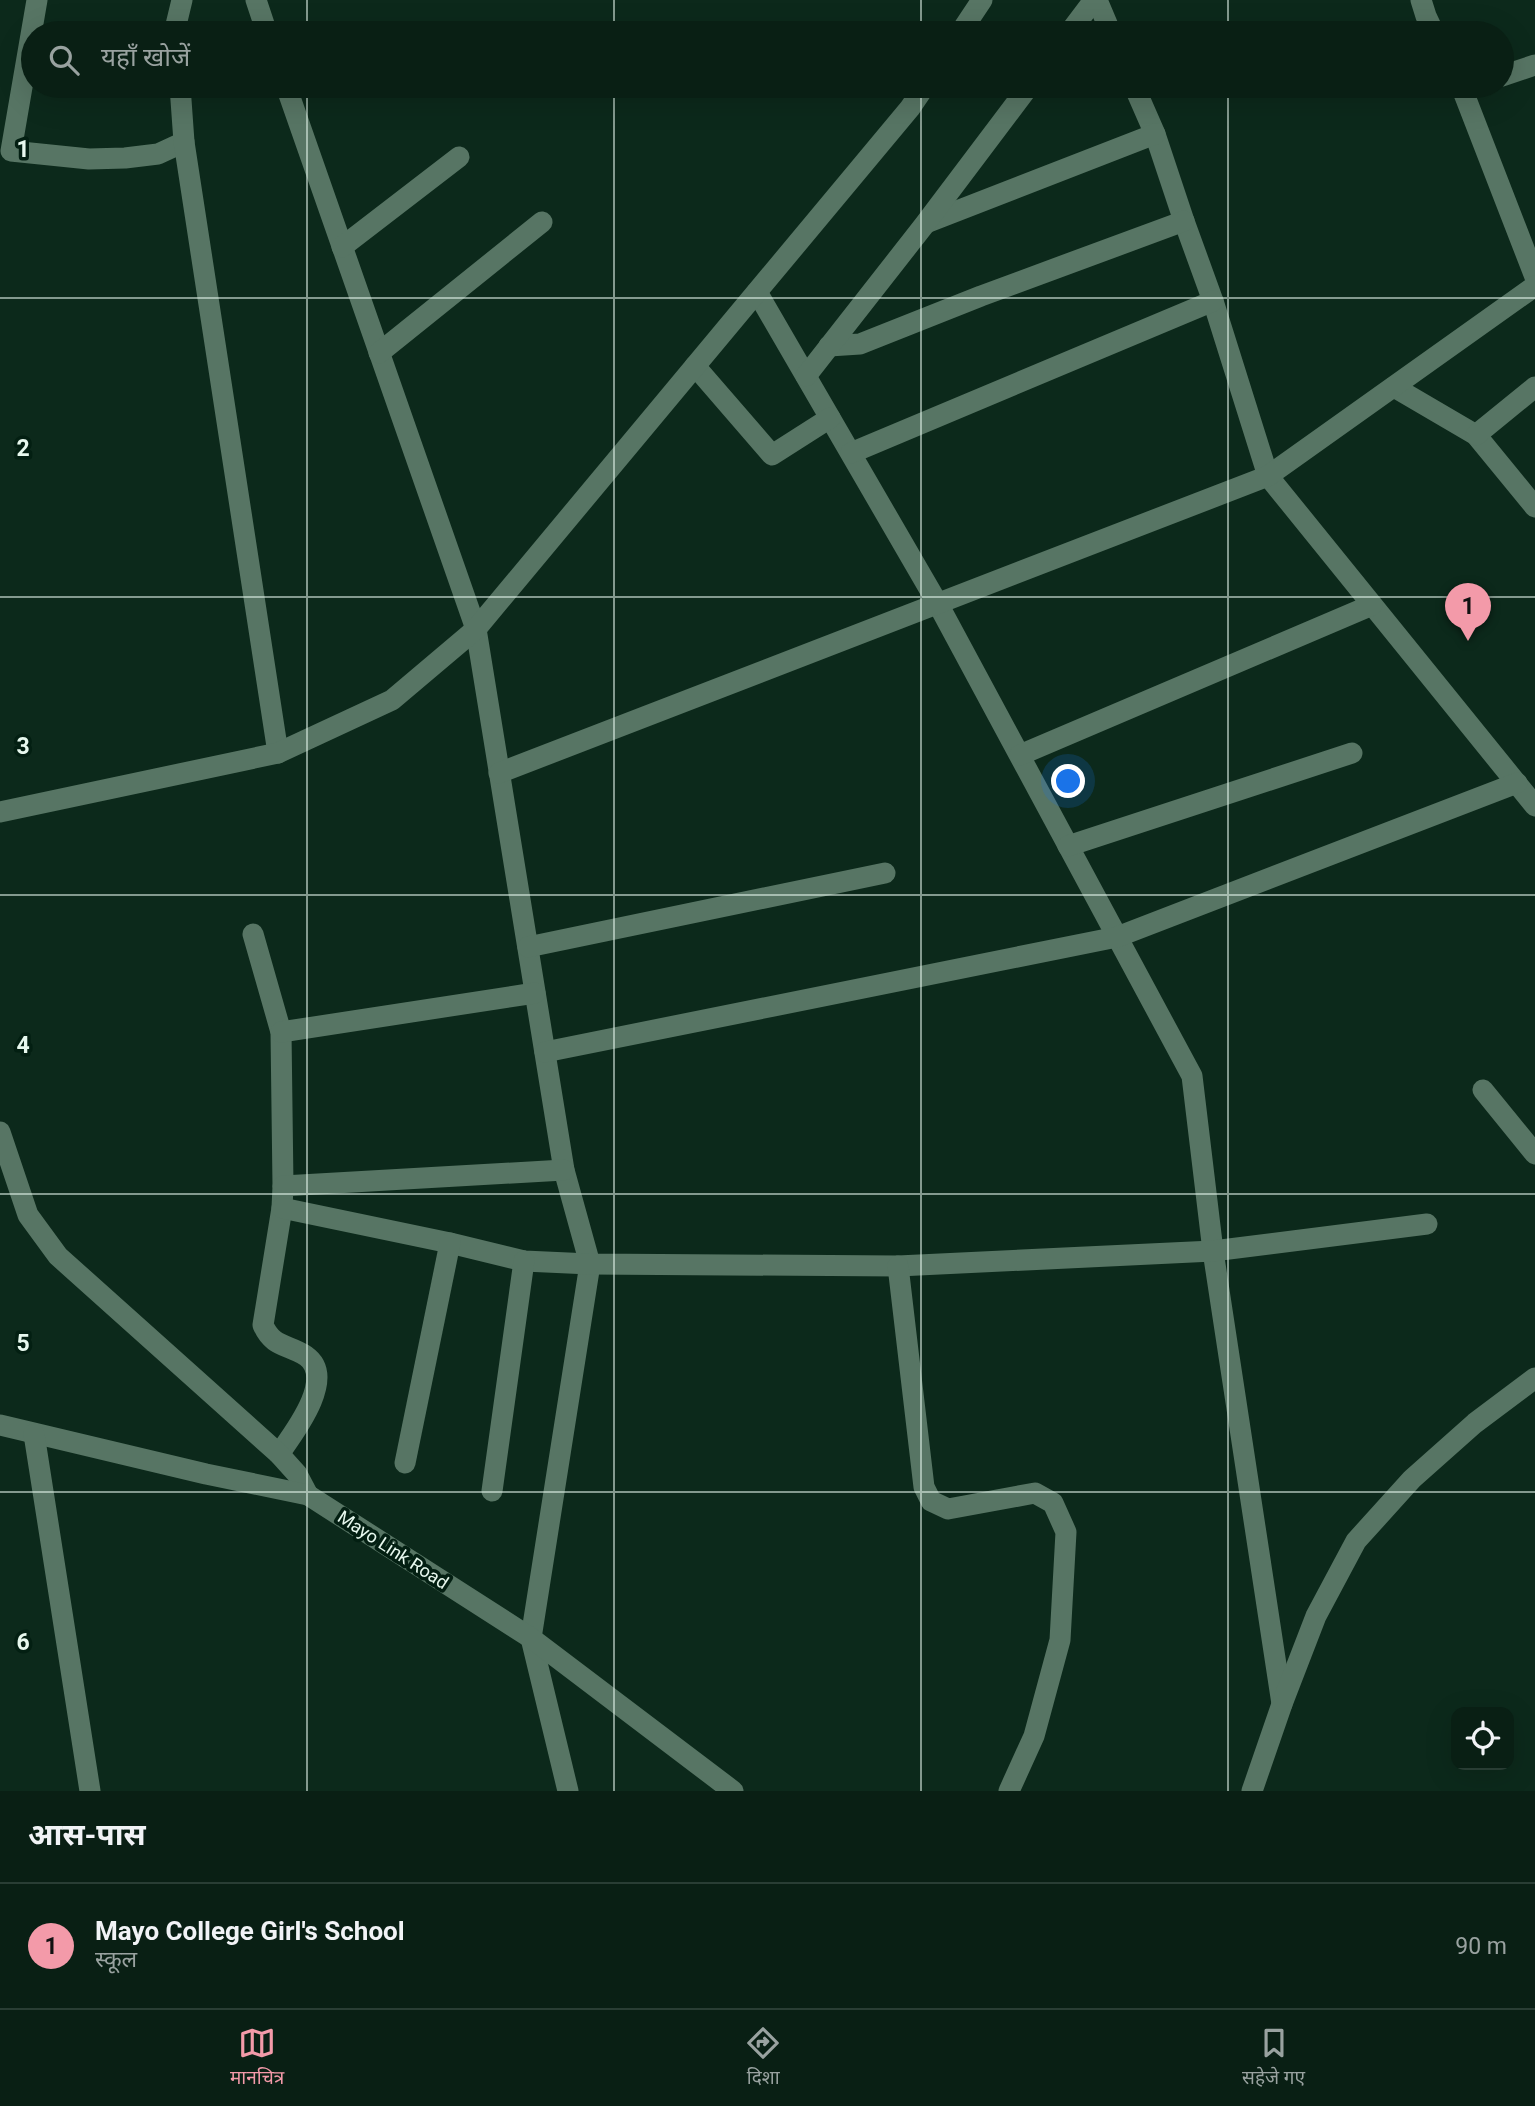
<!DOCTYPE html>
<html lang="hi">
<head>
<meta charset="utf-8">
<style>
  body { margin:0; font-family:Roboto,"Noto Sans Devanagari",sans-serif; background:#172c22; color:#f1f3f6 }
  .controls { position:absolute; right:21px; bottom:21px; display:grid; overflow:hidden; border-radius:14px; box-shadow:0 7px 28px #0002 }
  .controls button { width:63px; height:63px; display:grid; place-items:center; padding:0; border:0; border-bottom:2px solid #293d34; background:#091f14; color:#f1f3f6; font:35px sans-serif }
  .you { position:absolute; left:1069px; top:782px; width:24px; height:24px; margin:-18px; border:5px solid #fff; border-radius:50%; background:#1a73e8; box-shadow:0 0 0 10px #1a73e833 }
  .badge { display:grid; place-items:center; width:46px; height:46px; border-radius:50%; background:#f39aa9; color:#111; font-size:23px; font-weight:700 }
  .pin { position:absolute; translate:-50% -58px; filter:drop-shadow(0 2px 4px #0008) }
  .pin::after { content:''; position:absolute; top:37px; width:24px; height:21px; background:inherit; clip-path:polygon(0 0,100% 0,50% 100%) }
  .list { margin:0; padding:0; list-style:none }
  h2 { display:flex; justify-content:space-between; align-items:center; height:91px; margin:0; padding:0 28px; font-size:30px }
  h2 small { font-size:23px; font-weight:400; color:#99a2a0 }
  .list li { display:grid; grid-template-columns:46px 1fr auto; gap:21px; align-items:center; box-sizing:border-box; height:126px; padding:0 28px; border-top:2px solid #293d34 }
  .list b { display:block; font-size:26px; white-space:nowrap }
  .list p { margin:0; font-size:23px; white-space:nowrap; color:#99a2a0 }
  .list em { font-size:23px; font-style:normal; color:#99a2a0 }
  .icon { flex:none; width:38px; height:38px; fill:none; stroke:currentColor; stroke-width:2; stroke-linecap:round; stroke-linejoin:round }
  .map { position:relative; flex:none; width:1535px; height:1791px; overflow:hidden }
  .search { position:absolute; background:#091f14; box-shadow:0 7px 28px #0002; left:21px; right:21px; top:21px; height:77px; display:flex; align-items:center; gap:18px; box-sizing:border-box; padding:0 24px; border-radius:38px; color:#99a2a0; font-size:26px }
  .sheet { height:217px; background:#091f14 }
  nav { display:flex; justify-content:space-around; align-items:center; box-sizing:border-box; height:98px; border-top:2px solid #293d34; background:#091f14; font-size:19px; color:#99a2a0 }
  nav a { display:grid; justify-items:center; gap:4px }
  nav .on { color:#f39aa9 }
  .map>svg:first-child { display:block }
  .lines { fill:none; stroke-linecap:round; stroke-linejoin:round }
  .minor { stroke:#577564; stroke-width:21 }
  .grid { fill:none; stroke:#e7f8ee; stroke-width:2; stroke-opacity:0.55 }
  .labels { text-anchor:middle; stroke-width:7; stroke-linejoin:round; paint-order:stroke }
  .street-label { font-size:18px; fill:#e7f8ee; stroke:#031f12 }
  .grid-label { font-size:23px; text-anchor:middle; font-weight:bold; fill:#e7f8ee; stroke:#031f12; stroke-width:7; stroke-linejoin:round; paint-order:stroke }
</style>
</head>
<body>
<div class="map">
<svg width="1535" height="1791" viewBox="0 0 1535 1791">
  <rect width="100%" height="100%" fill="#0c291b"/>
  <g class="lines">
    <g class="minor">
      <path d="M37 0 11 151 89 159 125 158 158 154 184 142"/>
      <path d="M256 0 267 33"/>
      <path d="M1097 0 1111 33"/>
      <path d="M1421 0 1426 16 1434 33"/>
      <path d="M176 33V25L182 0"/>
      <path d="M960 33 982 0"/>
      <path d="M1069 33 1094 0"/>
      <path d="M1502 76 1535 65"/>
      <path d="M180 86 184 142 278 753"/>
      <path d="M286 86 476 629 564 1170 590 1264 531 1638 568 1791"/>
      <path d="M1134 86 1155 134 1184 221 1213 301 1268 476 1535 806"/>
      <path d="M1461 86 1535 277"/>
      <path d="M926 223 1155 134"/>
      <path d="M342 247 459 157"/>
      <path d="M757 292 938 604 1192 1076 1213 1251 1282 1704"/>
      <path d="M829 346 860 344 981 296 1184 221"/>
      <path d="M379 353 542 222"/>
      <path d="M695 366 772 455 830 418"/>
      <path d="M806 376 925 224 1029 86"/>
      <path d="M1394 387 1476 435 1535 507"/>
      <path d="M1476 435 1535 387"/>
      <path d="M851 453 1213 301"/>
      <path d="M1020 755 1372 605"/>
      <path d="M499 773 1268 476 1535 286"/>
      <path d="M0 812 278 753 392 700 476 629 910 108 925 86"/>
      <path d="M1068 846 1352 753"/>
      <path d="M253 934 281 1032 283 1186 282 1208 263 1325C273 1348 288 1344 306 1356 337 1378 293 1434 279 1454"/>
      <path d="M528 947 885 873"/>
      <path d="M281 1032 535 993"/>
      <path d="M545 1052 1117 937 1517 783"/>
      <path d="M1483 1090 1535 1154"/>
      <path d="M0 1132 28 1215 58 1256 279 1454 297 1474 308 1495"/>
      <path d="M283 1186 564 1170"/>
      <path d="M282 1208 450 1243 524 1261 590 1264 898 1266 1213 1251 1427 1224"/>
      <path d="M898 1266 924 1487 931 1501 948 1509 1035 1493 1053 1503 1066 1532 1060 1640 1034 1736 1009 1791"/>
      <path d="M0 1425 206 1474 308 1495 531 1638 733 1791"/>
      <path d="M34 1434 90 1791"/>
      <path d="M405 1463 450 1243"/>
      <path d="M492 1491 524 1261"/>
      <path d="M1252 1791 1282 1704 1316 1616 1356 1541 1412 1479 1475 1423 1535 1378"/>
    </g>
  </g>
  <path class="grid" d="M307 0V33M614 0V33M921 0V33M1228 0V33M307 86V1791M614 86V1791M921 86V1791M1228 86V1791M0 298H1535M0 597H1535M0 895H1535M0 1194H1535M0 1492H1535"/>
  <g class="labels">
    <g class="street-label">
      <text transform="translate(393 1550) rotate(33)" y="6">Mayo Link Road</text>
    </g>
  </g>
  <g class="grid-label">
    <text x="23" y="157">1</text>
    <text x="23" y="456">2</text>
    <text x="23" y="754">3</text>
    <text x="23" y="1053">4</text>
    <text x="23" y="1351">5</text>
    <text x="23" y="1650">6</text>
  </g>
</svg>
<div class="controls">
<button><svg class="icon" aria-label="locate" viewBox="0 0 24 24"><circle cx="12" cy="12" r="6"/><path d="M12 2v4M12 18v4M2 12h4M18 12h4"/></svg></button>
</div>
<div class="you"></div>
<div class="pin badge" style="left:1468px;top:641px">1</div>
<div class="search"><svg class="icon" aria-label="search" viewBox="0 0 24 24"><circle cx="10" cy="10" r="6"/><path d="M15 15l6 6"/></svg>यहाँ खोजें</div>
</div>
<section class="sheet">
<h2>आस-पास<small></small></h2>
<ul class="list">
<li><span class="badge">1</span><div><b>Mayo College Girl's School</b><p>स्कूल</p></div><em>90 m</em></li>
</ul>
</section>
<nav>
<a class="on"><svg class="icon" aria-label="map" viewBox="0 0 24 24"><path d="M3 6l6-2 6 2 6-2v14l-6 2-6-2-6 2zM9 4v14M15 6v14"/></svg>मानचित्र</a>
<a><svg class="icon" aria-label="directions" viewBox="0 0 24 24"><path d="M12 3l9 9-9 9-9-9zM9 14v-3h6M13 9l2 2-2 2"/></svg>दिशा</a>
<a><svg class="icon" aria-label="saved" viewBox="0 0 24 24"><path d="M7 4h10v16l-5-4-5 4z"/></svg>सहेजे गए</a>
</nav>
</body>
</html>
